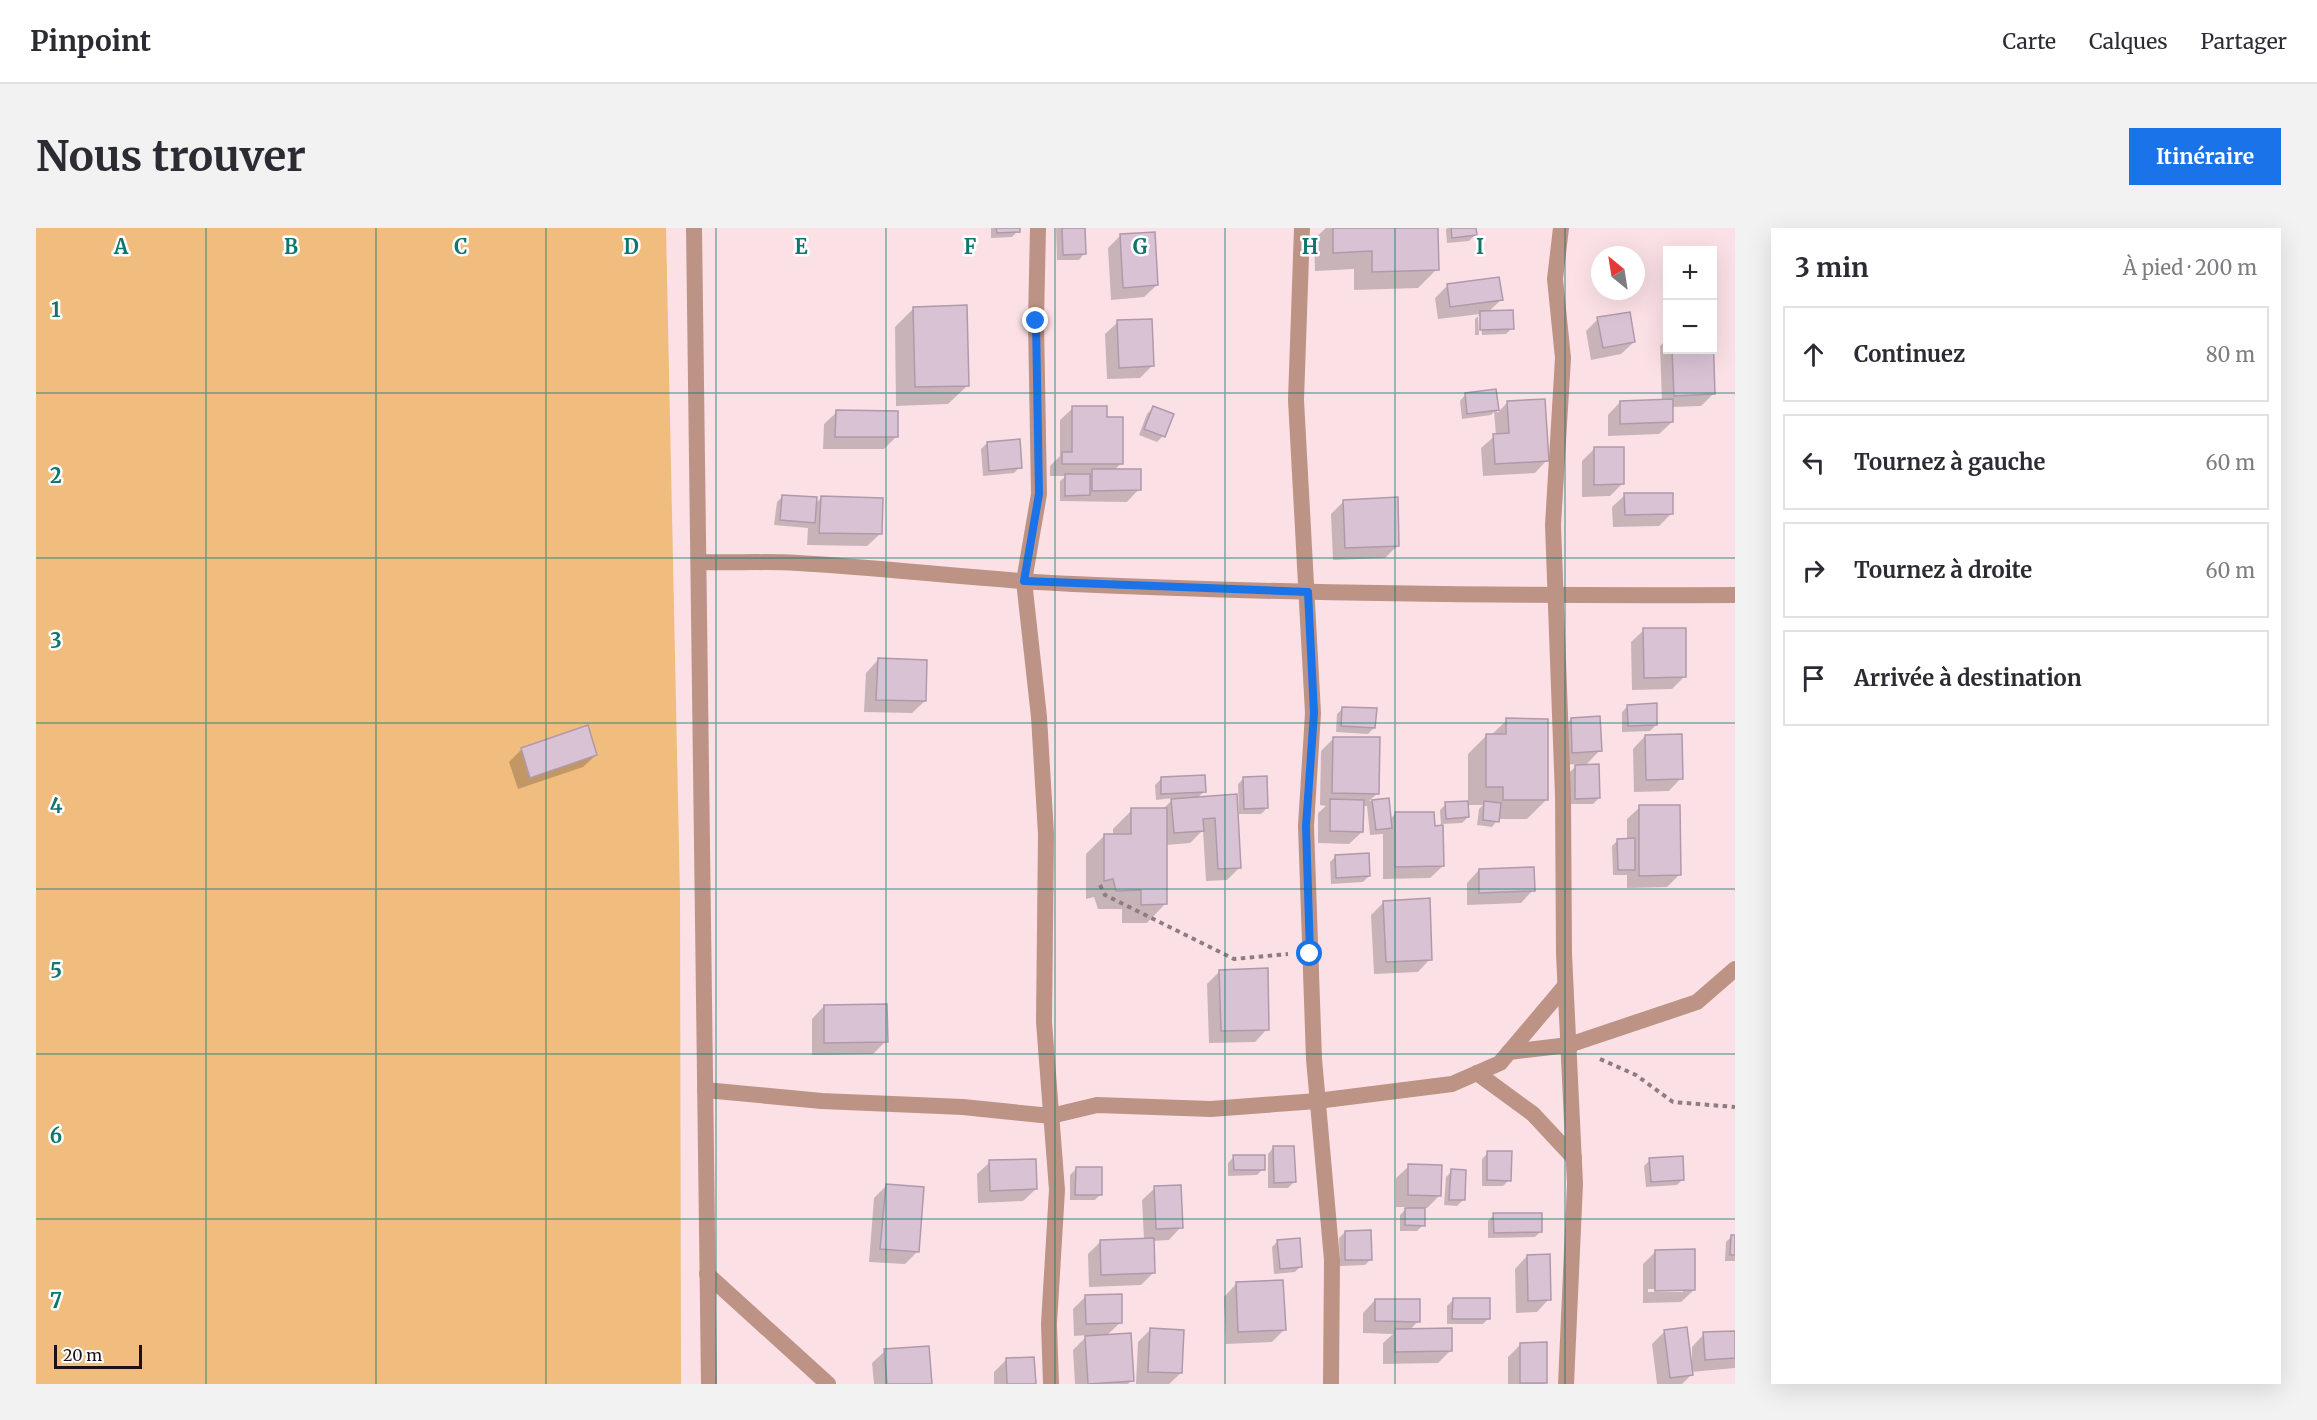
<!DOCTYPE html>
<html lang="fr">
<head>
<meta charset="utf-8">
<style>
  body { margin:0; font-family:Merriweather,serif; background:#f2f2f3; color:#2b2b33 }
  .controls { position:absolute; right:18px; top:18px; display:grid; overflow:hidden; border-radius:0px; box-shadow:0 6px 24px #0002 }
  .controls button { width:54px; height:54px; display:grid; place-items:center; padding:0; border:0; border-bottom:2px solid #e1e1e2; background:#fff; color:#2b2b33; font:30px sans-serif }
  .compass { position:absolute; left:1555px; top:18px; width:54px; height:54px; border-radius:50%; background:#fff; box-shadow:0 6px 24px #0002; rotate:330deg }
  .scale { position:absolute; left:18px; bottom:15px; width:88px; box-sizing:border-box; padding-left:6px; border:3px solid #1c1113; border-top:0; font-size:16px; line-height:21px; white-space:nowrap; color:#1c1113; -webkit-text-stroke:4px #fff; paint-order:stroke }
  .stop { position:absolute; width:18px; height:18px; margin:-14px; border:4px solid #1a73e8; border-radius:50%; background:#fff }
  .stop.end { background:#1a73e8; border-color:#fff; box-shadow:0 2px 6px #0008 }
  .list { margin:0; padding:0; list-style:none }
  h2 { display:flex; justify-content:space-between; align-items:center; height:78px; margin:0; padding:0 24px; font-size:26px }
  h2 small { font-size:20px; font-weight:400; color:#7c7c81 }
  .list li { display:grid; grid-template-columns:39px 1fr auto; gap:18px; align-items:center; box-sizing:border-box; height:96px; margin:0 12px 12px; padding:0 12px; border:2px solid #e1e1e2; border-radius:0px }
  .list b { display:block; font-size:22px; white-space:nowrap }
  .list em { font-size:20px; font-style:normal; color:#7c7c81 }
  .icon { flex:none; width:33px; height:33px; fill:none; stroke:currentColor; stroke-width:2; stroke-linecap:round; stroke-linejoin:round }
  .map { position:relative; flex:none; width:1699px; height:1156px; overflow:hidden; border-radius:0px }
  header { display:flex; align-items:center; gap:36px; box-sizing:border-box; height:84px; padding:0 30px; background:#fff; border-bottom:2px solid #e1e1e2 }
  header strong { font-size:28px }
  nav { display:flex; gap:33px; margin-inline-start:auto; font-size:21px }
  .intro { display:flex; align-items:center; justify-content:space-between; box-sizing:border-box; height:144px; padding:0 36px }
  h1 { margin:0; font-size:42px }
  .button { padding:15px 27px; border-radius:0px; background:#1a73e8; color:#fff; font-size:21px; font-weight:700 }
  main { display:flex; gap:36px; padding:0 36px }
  aside { flex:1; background:#fff; border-radius:0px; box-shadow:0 6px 24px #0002 }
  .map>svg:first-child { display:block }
  .green { fill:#f1bd7f }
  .shadow { fill:#0003; fill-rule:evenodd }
  .building { fill:#dac2d5; stroke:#b099ab; stroke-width:1.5 }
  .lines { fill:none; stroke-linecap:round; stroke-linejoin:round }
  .path { stroke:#8f7c80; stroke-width:4; stroke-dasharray:4.5 4.5; stroke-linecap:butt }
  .minor { stroke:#bd9386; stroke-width:16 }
  .tertiary { stroke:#bd9386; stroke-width:16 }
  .route { stroke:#1a73e8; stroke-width:8 }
  .grid { fill:none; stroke:#0f766e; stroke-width:1.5; stroke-opacity:0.55 }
  .grid-label { font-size:20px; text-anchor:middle; font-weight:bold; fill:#0f766e; stroke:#fff; stroke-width:5; stroke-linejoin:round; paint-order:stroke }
</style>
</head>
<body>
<header>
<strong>Pinpoint</strong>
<nav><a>Carte</a><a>Calques</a><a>Partager</a></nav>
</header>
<div class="intro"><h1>Nous trouver</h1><a class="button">Itinéraire</a></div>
<main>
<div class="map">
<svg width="1699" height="1156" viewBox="0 0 1699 1156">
  <rect width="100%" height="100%" fill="#fbe1e6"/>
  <path class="green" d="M0 0H630L644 666 645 1156H0Z"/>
  <g class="shadow">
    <path d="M955 0H982V3L976 9 955 10Z"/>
    <path d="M1020 0H1047L1048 26 1043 32H1021Z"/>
    <path d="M1290 0H1400L1401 41 1382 60 1318 62V41L1279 43 1278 11Z"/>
    <path d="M1411 0H1438L1439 7 1433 13 1411 15 1410 2Z"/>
    <path d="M1085 7 1121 57 1108 69 1075 72 1072 20Z"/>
    <path d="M1412 57 1465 72 1452 84 1476 100 1470 106 1446 107 1445 88H1442L1443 107H1439V91L1444 86 1402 91 1399 70Z"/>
    <path d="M878 80 931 158 912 176 860 178 859 99Z"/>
    <path d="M1562 91 1598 114 1585 126 1555 132 1550 103Z"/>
    <path d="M1082 94 1117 137 1104 150 1071 151 1069 106Z"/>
    <path d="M1632 110V122H1676L1678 165 1665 178 1636 179V194L1623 206 1572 208V187L1584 174 1626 173 1624 118Z"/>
    <path d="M1459 163 1461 185 1471 175 1511 232 1499 245 1447 248 1445 220 1460 207 1458 184 1455 187 1426 191 1424 173 1429 167Z"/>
    <path d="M1037 180 1069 191 1085 235 1078 243 1103 261 1091 274 1024 273V253L1030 248H1014V238L1024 228V192Z"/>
    <path d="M1117 180 1136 187 1127 208 1121 214 1103 207 1111 186Z"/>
    <path d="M801 184 861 208 848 221H787L788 196Z"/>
    <path d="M951 215 984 239 978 245 947 248 945 221Z"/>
    <path d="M1559 220 1587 255 1574 268 1546 269V233Z"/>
    <path d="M1589 267 1635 286 1623 298 1577 299 1576 279Z"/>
    <path d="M747 268 779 276 785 270 844 306 831 318 771 317 772 300 738 297 741 274Z"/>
    <path d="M1308 273 1362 317 1349 330 1297 332 1295 286Z"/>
    <path d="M1608 402 1649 448 1636 461 1596 462 1595 414Z"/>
    <path d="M842 432 889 473 876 485 828 484 830 445Z"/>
    <path d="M1592 478 1620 497 1614 503 1586 504V484Z"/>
    <path d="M1307 480 1338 500 1332 506 1300 504 1301 486Z"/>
    <path d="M1535 491 1564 522 1549 538 1563 570 1557 576H1534L1533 545 1542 536 1524 537 1523 504Z"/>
    <path d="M1471 492 1510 572 1491 591H1462L1456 599 1441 597 1443 581 1447 577H1431L1432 589 1426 595 1406 596 1407 638 1394 650 1347 651V606L1334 607 1331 578H1327L1326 604 1313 616 1282 615V585L1290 578 1284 577 1285 523 1298 510 1342 565 1333 573 1352 571 1354 591 1359 586 1397 599H1405L1404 582 1410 576 1432 575V526L1451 507H1455Z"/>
    <path d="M1609 508 1645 550 1633 563 1598 564 1597 521Z"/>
    <path d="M486 521 560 527 547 539 482 561 473 534Z"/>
    <path d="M1208 550 1231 580 1225 586H1200L1204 639 1191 652 1170 653 1167 602 1154 615 1130 617 1129 676 1111 695H1086V681H1062L1058 669 1050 671V626L1069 607 1077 608V601L1096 582 1127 581 1138 570 1120 572 1119 557 1125 551 1169 563 1161 570 1200 585H1203L1202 556Z"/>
    <path d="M1604 579 1643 647 1631 659 1591 660V647H1577L1576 618 1582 612H1591V591Z"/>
    <path d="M1300 628 1333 648 1327 654 1295 656 1294 634Z"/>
    <path d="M1443 642 1497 662 1485 675 1431 677V655Z"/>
    <path d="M1348 674 1394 731 1382 744 1338 746 1335 687Z"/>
    <path d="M1184 743 1231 801 1219 814 1173 815 1171 756Z"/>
    <path d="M788 778 850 813 837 826 776 827V791Z"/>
    <path d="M1237 920 1258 954 1252 960H1232V926Z"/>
    <path d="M1452 925 1473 952 1467 958H1446V931Z"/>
    <path d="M1198 929 1227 941 1221 947 1192 948V935Z"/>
    <path d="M1614 932 1647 951 1641 957 1610 959 1608 938Z"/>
    <path d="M954 934 1000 961 987 973 942 975 941 946Z"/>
    <path d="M1373 938 1404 967 1391 980H1387V997L1381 1003H1364V987L1372 979H1360V950Z"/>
    <path d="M1040 941 1065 966 1059 972H1034V947Z"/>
    <path d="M1416 943 1427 972 1421 978 1408 977 1410 949Z"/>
    <path d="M850 958 881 1024 869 1036 833 1034 838 970Z"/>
    <path d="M1119 960 1145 999 1133 1012 1116 1013 1118 1044 1105 1057 1053 1059 1052 1026 1064 1014 1108 1012 1106 972Z"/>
    <path d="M1458 987 1505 1003 1499 1009 1452 1010V993Z"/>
    <path d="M1309 1004 1335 1031 1329 1037 1304 1038 1303 1010Z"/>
    <path d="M1696 1008H1699V1033H1689L1690 1014Z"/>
    <path d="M1242 1013 1265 1038 1259 1044 1238 1046 1236 1019Z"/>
    <path d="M1620 1023 1658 1062 1645 1074 1607 1075V1036ZM1612 1061H1647V1064H1612Z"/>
    <path d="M1491 1028 1513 1071 1501 1084 1480 1085 1479 1041Z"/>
    <path d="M1200 1056 1248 1102 1236 1114 1190 1116 1188 1069Z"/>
    <path d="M1050 1068 1085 1094 1070 1108 1096 1152 1092 1156H1039L1037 1122 1052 1107 1038 1108 1037 1081Z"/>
    <path d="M1339 1072 1382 1093 1374 1102 1415 1122 1402 1135 1347 1136V1115L1357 1106 1327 1105V1085Z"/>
    <path d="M1417 1072 1453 1090 1447 1096H1411V1078Z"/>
    <path d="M1115 1101 1145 1145 1133 1156H1100L1102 1114Z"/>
    <path d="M1629 1103 1654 1137H1656V1119L1668 1106 1699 1104V1140L1655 1144V1147L1646 1156H1621L1616 1116Z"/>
    <path d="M1485 1116 1510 1154 1508 1156H1472V1129Z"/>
    <path d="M849 1123 894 1156H838L836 1135Z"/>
    <path d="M970 1132 998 1156H958V1144Z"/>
  </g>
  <g class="building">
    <path d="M960 0H984V4L961 5Z"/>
    <path d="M1026 0H1049L1050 26 1027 27Z"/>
    <path d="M1297 0H1402L1403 42 1336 44V23L1297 25Z"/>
    <path d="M1415 0H1440L1441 7 1416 10Z"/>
    <path d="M1119 4 1122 57 1087 60 1084 6Z"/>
    <path d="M1463 49 1467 72 1414 79 1411 56Z"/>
    <path d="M931 77 933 158 879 159 877 79Z"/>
    <path d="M1477 82 1478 101 1444 102V83Z"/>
    <path d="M1594 84 1599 114 1567 120 1561 89Z"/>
    <path d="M1116 91 1118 138 1083 140 1081 92Z"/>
    <path d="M1677 103 1679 166 1638 168 1636 122H1676Z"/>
    <path d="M1460 161 1463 182 1431 186 1429 165Z"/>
    <path d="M1509 171 1513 233 1459 236 1457 206 1473 205 1471 173Z"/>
    <path d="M1637 171V194L1584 196V173Z"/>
    <path d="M1036 178H1071V189H1087V236H1026V224H1036Z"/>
    <path d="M1117 178 1138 186 1129 209 1108 201Z"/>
    <path d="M800 182 862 183V209H799Z"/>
    <path d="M984 211 986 240 953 243 951 214Z"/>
    <path d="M1558 219H1588V256L1558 257Z"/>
    <path d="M1056 241H1105V262L1056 263Z"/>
    <path d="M1029 246H1054V267L1029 268Z"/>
    <path d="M1588 265H1637V286L1589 287Z"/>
    <path d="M746 267 781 269 779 295 744 292Z"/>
    <path d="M785 268 847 270 846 306 783 305Z"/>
    <path d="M1362 269 1363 318 1309 320 1307 272Z"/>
    <path d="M1607 400H1650V449L1608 450Z"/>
    <path d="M842 430 891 432 890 473 840 472Z"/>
    <path d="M1621 475V497L1592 498 1591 477Z"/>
    <path d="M1306 479 1341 480 1339 500 1305 498Z"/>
    <path d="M1564 488 1566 523 1536 525 1535 490Z"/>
    <path d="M1470 490 1512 491V572H1467V559H1450V506H1470Z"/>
    <path d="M552 497 561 527 494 550 485 520Z"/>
    <path d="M1646 506 1647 551 1610 552 1609 507Z"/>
    <path d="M1297 509H1344L1343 566 1296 565Z"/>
    <path d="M1563 536 1564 570 1539 571V537Z"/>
    <path d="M1169 547 1170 564 1125 566V549Z"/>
    <path d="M1231 548 1232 580 1208 581 1207 549Z"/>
    <path d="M1201 566 1205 640 1182 641 1179 590 1167 591 1168 603 1138 605 1135 571Z"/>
    <path d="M1353 570 1356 600 1340 602 1336 572Z"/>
    <path d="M1294 571 1328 572 1327 604 1294 603Z"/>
    <path d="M1432 573 1433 589 1410 591 1409 574Z"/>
    <path d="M1448 573 1465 575 1463 594 1447 592Z"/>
    <path d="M1603 577H1644L1645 647 1603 648Z"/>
    <path d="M1095 580H1131V676L1105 677V662L1080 663 1077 651 1068 653V606H1095Z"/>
    <path d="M1359 584H1398L1399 598 1407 597 1408 638 1359 639Z"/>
    <path d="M1599 610V642H1582L1581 611Z"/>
    <path d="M1333 625 1334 648 1300 650 1299 627Z"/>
    <path d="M1498 639 1499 663 1443 665V641Z"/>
    <path d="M1394 670 1396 732 1350 734 1347 673Z"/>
    <path d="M1232 740 1233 802 1185 803 1183 742Z"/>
    <path d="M851 776 852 814 788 815V777Z"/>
    <path d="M1237 918H1258L1260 954 1238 955Z"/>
    <path d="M1451 923H1476L1475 953 1451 952Z"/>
    <path d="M1197 927H1229V942H1198Z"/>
    <path d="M1647 928 1648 952 1615 954 1613 930Z"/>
    <path d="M1000 931 1001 961 954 963 953 932Z"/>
    <path d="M1372 936 1406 937 1405 968 1372 967Z"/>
    <path d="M1040 939H1066V967H1039Z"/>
    <path d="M1415 941 1430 942 1429 972H1413Z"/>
    <path d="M850 956 888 959 883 1024 844 1021Z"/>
    <path d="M1145 957 1147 1000 1120 1001 1118 958Z"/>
    <path d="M1369 980H1389V998L1369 997Z"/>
    <path d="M1457 985H1506V1004L1458 1005Z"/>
    <path d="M1335 1002 1336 1032H1309V1003Z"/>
    <path d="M1695 1007H1699V1027H1694Z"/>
    <path d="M1118 1010 1119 1045 1065 1047 1064 1012Z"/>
    <path d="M1264 1010 1266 1039 1244 1041 1241 1012Z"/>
    <path d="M1659 1021V1062L1619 1063V1022Z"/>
    <path d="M1514 1026 1515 1072 1492 1073 1491 1027Z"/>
    <path d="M1247 1052 1250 1102 1202 1104 1200 1054Z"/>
    <path d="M1086 1066V1095L1050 1096 1049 1067Z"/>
    <path d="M1417 1070H1454V1091H1416Z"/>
    <path d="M1339 1071H1384V1094L1339 1093Z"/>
    <path d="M1651 1099 1657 1147 1634 1150 1628 1102Z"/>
    <path d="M1114 1100 1148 1102 1146 1145 1112 1144Z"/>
    <path d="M1416 1100V1123L1359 1124V1101Z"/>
    <path d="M1699 1103V1130L1669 1132 1667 1104Z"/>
    <path d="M1095 1105 1098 1153 1052 1156 1049 1108Z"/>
    <path d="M1511 1114V1155H1484V1115Z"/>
    <path d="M893 1118 896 1156H851L848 1121Z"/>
    <path d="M998 1129 1000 1156H971L970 1130Z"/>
  </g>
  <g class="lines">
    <g class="path">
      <path d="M1064 657 1069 667 1198 731 1252 726"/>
      <path d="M1564 831 1600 847 1637 874 1699 879"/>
    </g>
    <g class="minor">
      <path d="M1002 0 1000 93 1003 266 988 353 1003 489 1010 606 1008 794 1021 962 1013 1096 1015 1156"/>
      <path d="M1266 0 1260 172 1277 485 1270 598 1278 831 1296 1032 1295 1156"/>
      <path d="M1525 0 1519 51 1527 130 1517 297 1527 568 1528 726 1539 956 1530 1156"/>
      <path d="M663 334C696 335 729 333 762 335 854 340 945 352 1037 356 1258 366 1478 368 1699 367"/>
      <path d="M1473 824 1533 817 1661 774 1699 741"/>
      <path d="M1441 845 1497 886 1538 930"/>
      <path d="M669 862 786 873 927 879 1015 888 1061 877 1175 881 1281 873 1416 856 1464 835 1529 758"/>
      <path d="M671 1046 792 1156"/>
    </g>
    <path class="tertiary" d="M658 0 673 1156"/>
  </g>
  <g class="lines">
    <path class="route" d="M1000 93 1003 266 988 353 1272 364 1278 485 1270 598 1274 726"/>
  </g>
  <path class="grid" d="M170 0V1156M340 0V1156M510 0V1156M680 0V1156M850 0V1156M1019 0V1156M1189 0V1156M1359 0V1156M1529 0V1156M0 165H1699M0 330H1699M0 495H1699M0 661H1699M0 826H1699M0 991H1699"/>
  <g class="grid-label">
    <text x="85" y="26">A</text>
    <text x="255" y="26">B</text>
    <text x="425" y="26">C</text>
    <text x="595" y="26">D</text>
    <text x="765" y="26">E</text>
    <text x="934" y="26">F</text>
    <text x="1104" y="26">G</text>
    <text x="1274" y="26">H</text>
    <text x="1444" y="26">I</text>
    <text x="20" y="89">1</text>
    <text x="20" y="255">2</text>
    <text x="20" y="420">3</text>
    <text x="20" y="585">4</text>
    <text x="20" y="750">5</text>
    <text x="20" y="915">6</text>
    <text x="20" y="1080">7</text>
  </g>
</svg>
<div class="controls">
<button>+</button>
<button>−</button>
</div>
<svg class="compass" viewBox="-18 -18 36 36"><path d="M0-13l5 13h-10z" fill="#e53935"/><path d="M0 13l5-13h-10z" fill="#7c7c81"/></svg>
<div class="scale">20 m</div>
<div class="stop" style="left:1274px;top:726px"></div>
<div class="stop end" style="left:1000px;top:93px"></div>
</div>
<aside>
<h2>3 min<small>À pied · 200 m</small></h2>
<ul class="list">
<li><svg class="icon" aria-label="ahead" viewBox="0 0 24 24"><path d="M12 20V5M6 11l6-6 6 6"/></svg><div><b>Continuez</b></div><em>80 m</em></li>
<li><svg class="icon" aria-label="left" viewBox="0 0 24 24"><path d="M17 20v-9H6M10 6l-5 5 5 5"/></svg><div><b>Tournez à gauche</b></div><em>60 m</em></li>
<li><svg class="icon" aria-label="right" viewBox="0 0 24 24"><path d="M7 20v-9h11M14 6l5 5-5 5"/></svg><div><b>Tournez à droite</b></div><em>60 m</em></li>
<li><svg class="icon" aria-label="arrive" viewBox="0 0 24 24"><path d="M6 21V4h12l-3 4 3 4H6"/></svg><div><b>Arrivée à destination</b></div></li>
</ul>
</aside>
</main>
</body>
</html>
